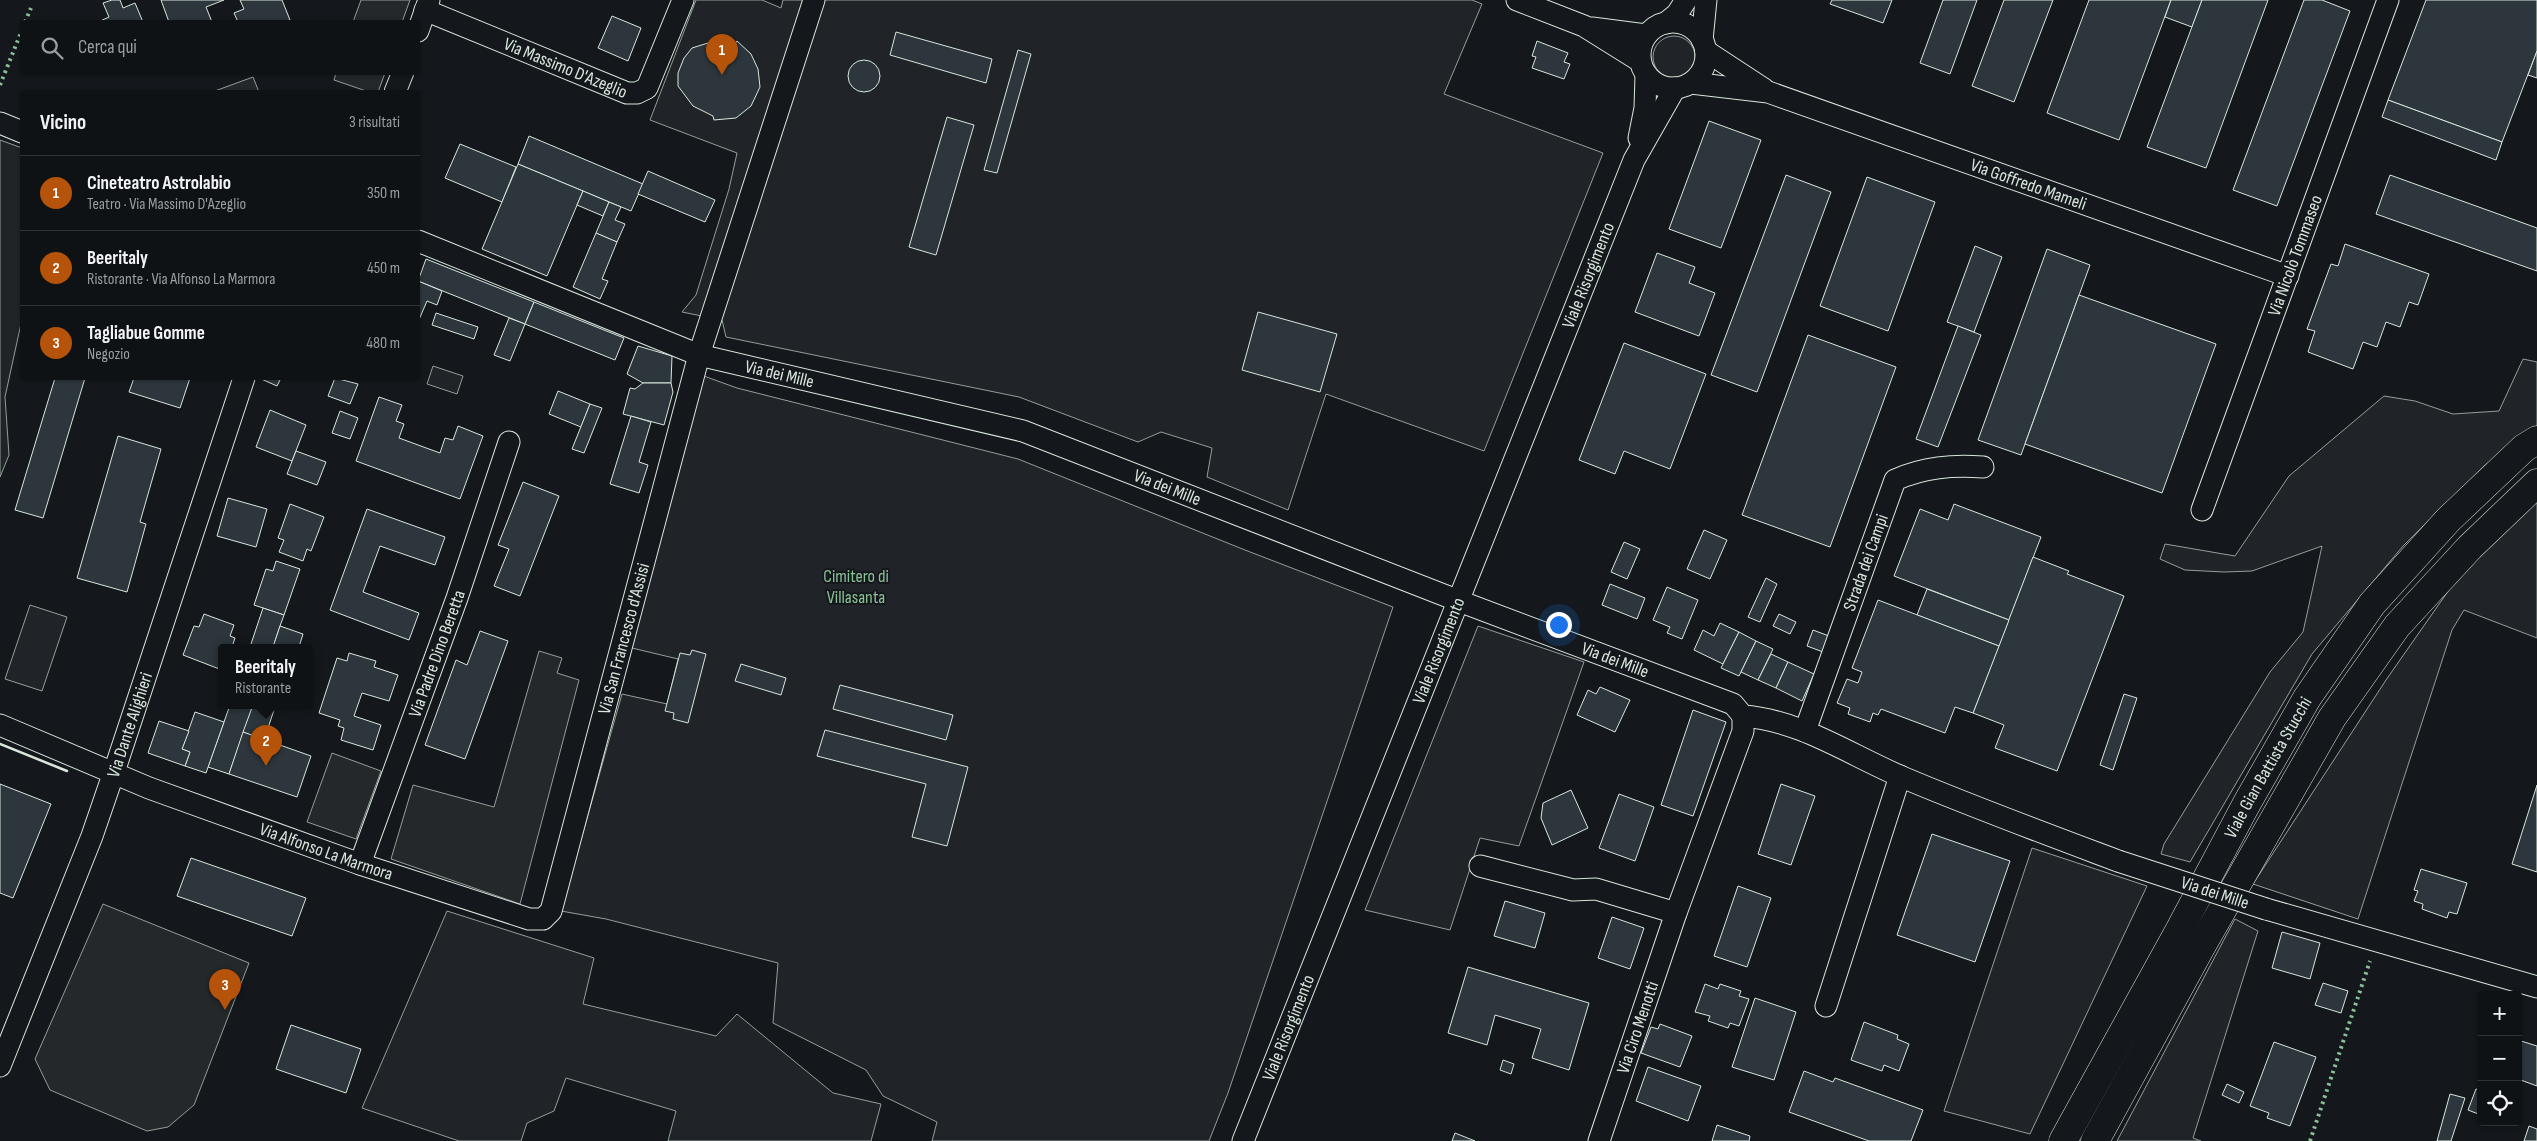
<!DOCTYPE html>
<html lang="it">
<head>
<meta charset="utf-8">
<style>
  body { margin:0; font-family:"Sofia Sans Condensed",sans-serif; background:#1d2022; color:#f1f3f6 }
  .controls { position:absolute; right:15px; bottom:15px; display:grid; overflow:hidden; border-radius:5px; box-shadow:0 1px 4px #0004 }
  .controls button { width:45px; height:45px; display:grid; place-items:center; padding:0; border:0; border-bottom:1px solid #2f3234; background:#0f1215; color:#f1f3f6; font:25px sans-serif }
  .you { position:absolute; left:1558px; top:624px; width:18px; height:18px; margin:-12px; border:4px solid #fff; border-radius:50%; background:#1a73e8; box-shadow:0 0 0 8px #1a73e833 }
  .badge { display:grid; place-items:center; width:32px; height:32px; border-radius:50%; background:#b45309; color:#fff; font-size:16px; font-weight:700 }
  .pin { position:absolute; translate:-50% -41px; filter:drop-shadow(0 1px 2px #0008) }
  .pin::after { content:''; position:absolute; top:26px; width:18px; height:15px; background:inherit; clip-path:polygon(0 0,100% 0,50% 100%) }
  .popup { position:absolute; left:218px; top:644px; width:95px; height:65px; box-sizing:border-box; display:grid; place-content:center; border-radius:5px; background:#0f1215; filter:drop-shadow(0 1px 4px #0005); font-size:16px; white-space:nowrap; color:#9b9ea0 }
  .popup b { font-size:19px; color:#f1f3f6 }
  .popup::after { content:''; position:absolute; left:50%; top:100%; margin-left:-10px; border:10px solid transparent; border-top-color:#0f1215 }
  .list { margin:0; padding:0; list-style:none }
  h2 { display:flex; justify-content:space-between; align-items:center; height:65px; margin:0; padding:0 20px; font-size:21px }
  h2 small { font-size:16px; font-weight:400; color:#9b9ea0 }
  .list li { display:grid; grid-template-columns:32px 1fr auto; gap:15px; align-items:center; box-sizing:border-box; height:75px; padding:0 20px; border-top:1px solid #2f3234 }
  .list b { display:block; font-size:19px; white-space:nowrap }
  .list p { margin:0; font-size:16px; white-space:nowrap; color:#9b9ea0 }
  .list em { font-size:16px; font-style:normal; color:#9b9ea0 }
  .icon { flex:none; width:28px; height:28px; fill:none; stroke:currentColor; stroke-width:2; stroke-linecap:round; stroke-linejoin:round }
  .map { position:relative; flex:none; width:2537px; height:1141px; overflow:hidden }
  .search { position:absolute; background:#0f1215; box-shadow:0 1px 4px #0004; left:20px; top:20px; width:400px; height:55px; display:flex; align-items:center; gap:12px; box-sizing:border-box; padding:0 18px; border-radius:5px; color:#9b9ea0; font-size:19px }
  .panel { position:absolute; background:#0f1215; box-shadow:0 1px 4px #0004; left:20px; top:90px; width:400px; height:290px; border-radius:5px }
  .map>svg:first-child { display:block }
  .green { fill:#202428; stroke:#939e99 }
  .parking { fill:#24282b; stroke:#939e99 }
  .building { fill:#2c363c; stroke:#d8e6dc }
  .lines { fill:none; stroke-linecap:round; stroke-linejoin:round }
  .minor-casing { stroke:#d8e6dc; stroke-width:23 }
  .highway-casing { stroke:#d8e6dc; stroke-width:29 }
  .minor { stroke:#14181c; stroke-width:21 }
  .highway { stroke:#14181c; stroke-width:28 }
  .minor-bridge-casing { stroke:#d8e6dc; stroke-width:23; stroke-linecap:butt }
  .minor-bridge { stroke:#14181c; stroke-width:21 }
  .hedge { stroke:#8ac095; stroke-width:4; stroke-dasharray:2.5 4; stroke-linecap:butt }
  .wall { stroke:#d8e6dc; stroke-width:2.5 }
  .labels { text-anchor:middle; stroke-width:4; stroke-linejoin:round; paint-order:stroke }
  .street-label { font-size:18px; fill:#d8e6dc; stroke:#14181c }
  .park-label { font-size:18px; fill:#8ac095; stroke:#14181c }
</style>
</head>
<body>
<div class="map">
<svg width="2537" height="1141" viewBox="0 0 2537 1141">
  <rect width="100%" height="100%" fill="#14181c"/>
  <g class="green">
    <path d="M696 0H762L781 8 783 0H1472L1482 4 1444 94 1603 153 1484 451 1326 394 1288 510 1207 477 1212 448 1161 432 1138 442 1019 397 726 337 722 320 682 312 696 295 729 189 737 153 650 120Z"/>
    <circle cx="1674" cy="57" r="21"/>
    <path d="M0 140 22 148V319L5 397 9 455 0 477Z"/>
    <path d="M2523 359 2537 362V426L2485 465 2403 546 2312 654 2190 862 2161 854 2164 844 2270 672 2303 632 2322 546 2252 571 2224 572 2185 570 2160 559 2165 544 2235 556 2289 476 2384 396 2415 401 2453 414 2499 411Z"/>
    <path d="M433 366 463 376 457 394 427 384Z"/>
    <path d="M701 375 737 388 1018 459 1245 550 1393 607 1228 1093 1209 1141H932L937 1122 883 1096 866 1070 773 1023 778 963 606 919 561 911 622 694 667 704 678 659 632 648Z"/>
    <path d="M2537 500V638L2464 610 2452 630 2358 919 2253 884 2386 680 2458 577Z"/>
    <path d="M30 605 67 617 42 691 5 679Z"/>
    <path d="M1478 626 1584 662 1519 846 1480 838 1450 930 1365 910Z"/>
    <path d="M2032 848 2147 886 2030 1134 1944 1111Z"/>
    <path d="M447 911 594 958 583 1004 716 1036 737 1014 833 1093 881 1104 871 1141H668L676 1111 566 1078 554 1111 527 1123 521 1141H459L362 1108Z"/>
    <path d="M2235 919 2258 931 2193 1138 2201 1141H2117Z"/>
  </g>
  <g class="parking">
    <path d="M361 0H410L402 22H353Z"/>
    <path d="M336 73V72L385 73 378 92H369L334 80Z"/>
    <path d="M253 77 259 92H212Z"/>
    <path d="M539 651 562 658 557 673 579 680 520 904 391 859 413 785 494 807Z"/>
    <path d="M332 753 381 771 356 839 307 822Z"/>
    <path d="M103 904 249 963 194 1105 168 1127 147 1131 50 1090 35 1059Z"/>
  </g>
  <g class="building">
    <path d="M112 0H120L123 8 135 3 143 22H98L109 17 103 3Z"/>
    <path d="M161 0H224L206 7 212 22H169Z"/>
    <path d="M240 0H282L290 20 283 22H238L234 13 244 9Z"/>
    <path d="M1832 0H1892L1883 23 1830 4Z"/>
    <path d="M1943 0H1977L1950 74 1920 63Z"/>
    <path d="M2004 0H2053L2014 102 1972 86Z"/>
    <path d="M2089 0H2171L2119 140 2047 113Z"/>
    <path d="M2171 0H2202L2192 27 2165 17Z"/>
    <path d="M2202 0H2268L2206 168 2147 147Z"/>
    <path d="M2304 0H2322L2350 11 2277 206 2233 190Z"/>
    <path d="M2426 0H2537V51L2502 142 2388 100Z"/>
    <path d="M612 16 641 28 628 61 598 48Z"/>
    <path d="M896 32 992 59 986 83 890 55Z"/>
    <path d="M737 41 751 54 758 69 760 87 751 106 736 118 714 120 713 116 693 106 678 86V73L684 58 692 48 708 43 720 44 731 49Z"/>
    <path d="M1537 41 1568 53 1564 62 1570 64 1564 79 1532 68 1536 57 1532 56Z"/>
    <path d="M1018 50 1031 54 997 173 984 170Z"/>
    <path d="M2537 51V78L2528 75Z"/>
    <circle cx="864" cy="76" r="16"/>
    <path d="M2388 100 2502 142 2496 160 2382 117Z"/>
    <path d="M947 117 974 125 936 255 909 247Z"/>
    <path d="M1709 121 1761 140 1721 248 1669 229Z"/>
    <path d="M529 136 643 184 631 211 518 164Z"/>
    <path d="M460 144 516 167 502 202 445 178Z"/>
    <path d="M518 164 583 191 547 276 482 249Z"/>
    <path d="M648 171 715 200 705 222 638 194Z"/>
    <path d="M1786 175 1831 192 1757 392 1711 375Z"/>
    <path d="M2390 175 2537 228V271L2376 214Z"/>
    <path d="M1867 177 1935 202 1888 331 1820 306Z"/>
    <path d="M583 191 609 202 603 216 577 205Z"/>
    <path d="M609 202 621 207 615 220 625 224 617 242 596 233Z"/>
    <path d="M596 233 617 242 602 279 608 281 600 299 573 287Z"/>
    <path d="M2345 244 2429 274 2418 305 2409 302 2400 327 2386 322 2377 347 2363 342 2353 369 2308 352 2315 331 2307 329 2331 264 2338 266Z"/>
    <path d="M1975 246 2002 257 1974 332 1947 322Z"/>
    <path d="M2047 249 2090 265 2021 455 1978 440Z"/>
    <path d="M1657 253 1695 267 1689 283 1715 293 1699 336 1635 312Z"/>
    <path d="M426 259 534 302 525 324 418 281Z"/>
    <path d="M418 281 442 291 437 305 427 301 418 322Z"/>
    <path d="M2079 295 2216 344 2162 493 2025 444Z"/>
    <path d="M534 302 624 338 615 360 525 324Z"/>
    <path d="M1258 312 1337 334 1320 392 1242 370Z"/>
    <path d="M436 313 478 327 474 339 432 325Z"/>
    <path d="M509 318 525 324 510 361 494 355Z"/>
    <path d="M1958 326 1981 335 1938 447 1916 439Z"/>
    <path d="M1808 335 1896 367 1830 547 1742 515Z"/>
    <path d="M1624 343 1706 374 1670 469 1624 451 1615 474 1579 460Z"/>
    <path d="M638 346 672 356 671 383H643L627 374Z"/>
    <path d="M55 378H85L43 518 15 510Z"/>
    <path d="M134 378H190L180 408 129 392Z"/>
    <path d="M259 378H281L277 386Z"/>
    <path d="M335 378 358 384 350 404 328 396Z"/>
    <path d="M643 383H671L673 392 664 425 623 414 630 388 635 389Z"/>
    <path d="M558 391 590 404 581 427 549 414Z"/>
    <path d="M379 397 402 405 396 421 404 424 399 438 440 453 445 438 453 440 458 426 483 436 460 499 356 461Z"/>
    <path d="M590 404 602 408 584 453 572 449Z"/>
    <path d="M270 410 306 425 292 461 256 447Z"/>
    <path d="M340 411 358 418 350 439 332 433Z"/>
    <path d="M631 416 651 422 639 462 648 465 639 493 610 484Z"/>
    <path d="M118 436 161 449 140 522 146 524 127 592 77 578Z"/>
    <path d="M296 451 326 462 317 485 287 474Z"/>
    <path d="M523 482 559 496 520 596 494 586 509 549 498 545Z"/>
    <path d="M228 498 267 509 256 547 217 536Z"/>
    <path d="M290 504 324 517 311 551 307 549 303 561 279 552 284 540 278 538Z"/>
    <path d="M1954 504 2041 537 2009 620 1894 576 1920 509 1948 520Z"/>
    <path d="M367 509 445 537 435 565 380 546 363 592 419 613 409 640 330 610Z"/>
    <path d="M1704 530 1727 540 1710 579 1687 569Z"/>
    <path d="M1624 542 1640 549 1627 579 1611 572Z"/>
    <path d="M2033 557 2069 571 2067 574 2124 596 2057 771 1995 748 2004 725 1973 713Z"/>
    <path d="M276 561 300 569 284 615 254 605 266 569 273 571Z"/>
    <path d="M1766 578 1777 584 1760 622 1748 617Z"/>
    <path d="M1610 584 1645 598 1637 619 1602 605Z"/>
    <path d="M1667 587 1698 600 1682 639 1667 633 1670 627 1653 620Z"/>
    <path d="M1927 589 2009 620 1999 646 1917 615Z"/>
    <path d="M1878 600 1999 646 1973 713 1955 707 1945 733 1881 709 1878 715 1873 713 1870 722 1848 714 1850 708 1837 703 1847 679 1858 683 1862 672 1852 668Z"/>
    <path d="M263 608 284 615 280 626 273 647H250Z"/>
    <path d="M204 614 234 625 230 636 235 638 232 647H222V670L183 655 194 626 199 627Z"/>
    <path d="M1779 614 1796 622 1790 634 1773 626Z"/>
    <path d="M1720 623 1739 632 1723 664 1694 650 1703 630 1714 636Z"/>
    <path d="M280 626 303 634 299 647H273Z"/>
    <path d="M1813 630 1829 636 1823 652 1807 646Z"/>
    <path d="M480 631 508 641 465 759 425 745 456 660 467 665Z"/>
    <path d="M1739 632 1756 641 1739 676 1721 668Z"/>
    <path d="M1756 641 1773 649 1758 680 1741 672Z"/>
    <path d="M692 650 706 654 688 723 673 719 674 713 665 711 680 653 690 655Z"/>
    <path d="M349 653 376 661 374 667 398 675 389 701 362 693 354 716 381 725 373 750 341 740 344 728 338 726 340 720 319 713 337 658 347 661Z"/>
    <path d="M1771 654 1788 662 1776 688 1758 680Z"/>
    <path d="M1788 662 1814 674 1802 701 1776 688Z"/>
    <path d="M741 664 786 678 781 695 735 681Z"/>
    <path d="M840 685 953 715 946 740 833 709Z"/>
    <path d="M1600 687 1630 700 1615 732 1577 715 1588 690 1596 694Z"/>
    <path d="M2124 694 2137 698 2113 770 2100 765Z"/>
    <path d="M230 705H253L229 774 208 767Z"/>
    <path d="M253 705 275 707 264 740 243 732Z"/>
    <path d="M1693 710 1726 722 1693 816 1661 805Z"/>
    <path d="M195 712 224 722 206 773 185 766 190 752 182 749Z"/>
    <path d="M159 721 189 731 182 749 190 752 185 766 148 753Z"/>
    <path d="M825 730 968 767 947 846 912 837 926 784 817 756Z"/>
    <path d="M243 732 311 756 297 797 229 774Z"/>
    <path d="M0 784 51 804 13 898 0 893Z"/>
    <path d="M1781 784 1815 796 1791 865 1758 854Z"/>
    <path d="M2537 785V872L2512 864Z"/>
    <path d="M1571 790 1588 828 1552 845 1541 818 1543 803Z"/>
    <path d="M1619 794 1654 807 1635 861 1599 848Z"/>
    <path d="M1932 834 2010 861 1975 962 1897 935Z"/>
    <path d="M191 858 306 898 292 936 177 896Z"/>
    <path d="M2421 869 2467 883 2457 914 2449 912 2447 918 2422 909 2423 904 2414 901 2418 891 2414 890Z"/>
    <path d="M1738 886 1771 898 1747 967 1714 956Z"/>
    <path d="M1505 901 1545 913 1535 948 1494 936Z"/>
    <path d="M1612 917 1644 928 1630 969 1598 958Z"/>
    <path d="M2282 932 2320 943 2310 979 2272 968Z"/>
    <path d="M1468 967 1589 1003 1569 1070 1532 1058 1541 1029 1495 1015 1487 1045 1448 1033Z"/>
    <path d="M2323 983 2348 991 2341 1013 2315 1005Z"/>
    <path d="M1705 984 1718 989 1720 984 1741 991 1739 996 1749 999 1739 1026 1730 1023 1728 1028 1708 1021 1710 1016 1695 1012Z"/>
    <path d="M1755 998 1796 1012 1774 1080 1732 1067Z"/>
    <path d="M1864 1022 1898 1035 1897 1039 1909 1044 1899 1071 1884 1065 1882 1071 1851 1060Z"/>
    <path d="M1660 1024 1692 1036 1680 1067 1641 1053 1651 1027 1658 1029Z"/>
    <path d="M291 1025 361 1049 346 1093 276 1069Z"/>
    <path d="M2518 1040 2537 1046V1086L2518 1079Z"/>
    <path d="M2274 1042 2316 1057 2290 1126 2267 1118 2269 1113 2250 1106Z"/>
    <path d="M1503 1060 1514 1064 1511 1074 1500 1070Z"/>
    <path d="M1648 1067 1701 1086 1688 1121 1636 1101Z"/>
    <path d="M1804 1071 1833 1082 1835 1078 1923 1110 1911 1141H1869L1789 1112Z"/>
    <path d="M2227 1084 2244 1092 2239 1103 2222 1095Z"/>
    <path d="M2476 1089 2481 1090V1115L2468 1110Z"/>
    <path d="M2450 1094 2465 1098 2451 1141H2437Z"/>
    <path d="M1717 1125 1750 1136 1749 1141H1712Z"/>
    <path d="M2529 1126 2537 1129V1141H2524Z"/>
    <path d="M1455 1133 1475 1141H1452Z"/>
  </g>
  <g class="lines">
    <g class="minor-casing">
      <g id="minor">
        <path d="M1517 0 1584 26 1640 61"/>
        <path id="s1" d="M425 10 627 93H637L647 88 683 0"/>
        <circle cx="1673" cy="55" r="33"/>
        <path d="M1666 23 1677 14 1686 0"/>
        <path d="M1592 28 1646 35"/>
        <path d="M418 31 429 0"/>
        <path d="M1702 40 1706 0"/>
        <path d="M1706 51 1764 89"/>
        <path id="s2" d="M1691 83 1768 92 2288 276"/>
        <path d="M395 92 403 72"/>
        <path d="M0 123 22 132"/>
        <path d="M1639 138 1645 108 1646 75"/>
        <path id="s3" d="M418 241 699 355 1023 431 1459 601 1733 704 1743 716C1800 720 1850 755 1902 777 1973 807 2046 834 2118 861"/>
        <path id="s4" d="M2202 510 2388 0"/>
        <path id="s5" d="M0 725 149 788 360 864 529 919H543L551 911 699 355 814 0"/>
        <path id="s6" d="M1805 731 1895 480C1924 467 1952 465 1983 467"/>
        <path id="s7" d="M360 864 457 598 509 442"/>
        <path d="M1480 866 1573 890 1596 889 1676 913"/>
        <path d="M2266 909 2537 987"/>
        <path d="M1826 1006 1900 776"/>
        <path id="s8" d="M0 1066 92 836 114 772 244 378"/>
        <path id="s9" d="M1243 1141 1634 160 1675 88"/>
        <path id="s10" d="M1599 1141 1676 913 1743 731V716"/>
      </g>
    </g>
    <g class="highway-casing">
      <g id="highway">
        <path id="s11" d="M2063 1141 2179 931 2247 803 2307 698 2372 604 2448 520 2524 448 2537 440"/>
        <path d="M2095 1141 2201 947 2332 718 2397 626 2470 547 2537 483"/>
      </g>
    </g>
    <use href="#minor" class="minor"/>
    <use href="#highway" class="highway"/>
    <g class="minor-bridge-casing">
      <g id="minor-bridge">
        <path id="s12" d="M2118 861 2266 909"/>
      </g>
    </g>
    <use href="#minor-bridge" class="minor-bridge"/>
    <g class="hedge">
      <path d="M25 22 31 8"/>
      <path d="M0 85 22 30"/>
      <path d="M2310 1141 2370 961"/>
    </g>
    <path class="wall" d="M0 744 67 771"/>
  </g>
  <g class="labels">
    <g class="street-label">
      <text dy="6" stroke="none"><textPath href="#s1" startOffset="152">Via Massimo D'Azeglio</textPath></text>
      <text dy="6" stroke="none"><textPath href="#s2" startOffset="354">Via Goffredo Mameli</textPath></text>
      <text dy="6" stroke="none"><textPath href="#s4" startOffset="271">Via Nicolò Tommaseo</textPath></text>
      <text dy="6" stroke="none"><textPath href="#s9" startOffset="932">Viale Risorgimento</textPath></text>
      <text dy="6" stroke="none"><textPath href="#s3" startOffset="386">Via dei Mille</textPath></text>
      <text dy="6" stroke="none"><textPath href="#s3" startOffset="791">Via dei Mille</textPath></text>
      <text dy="6" stroke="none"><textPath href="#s6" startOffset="179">Strada dei Campi</textPath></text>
      <text dy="6" stroke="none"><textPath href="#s5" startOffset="871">Via San Francesco d'Assisi</textPath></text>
      <text dy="6" stroke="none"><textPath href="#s9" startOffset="528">Viale Risorgimento</textPath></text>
      <text dy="6" stroke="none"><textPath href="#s7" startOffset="224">Via Padre Dino Beretta</textPath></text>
      <text dy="6" stroke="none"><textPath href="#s3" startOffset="1271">Via dei Mille</textPath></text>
      <text dy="6" stroke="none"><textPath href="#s8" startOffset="365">Via Dante Alighieri</textPath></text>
      <text dy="6" stroke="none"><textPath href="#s11" startOffset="426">Viale Gian Battista Stucchi</textPath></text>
      <text dy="6" stroke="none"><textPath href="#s5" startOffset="350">Via Alfonso La Marmora</textPath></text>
      <text dy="6" stroke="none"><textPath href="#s12" startOffset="102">Via dei Mille</textPath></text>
      <text dy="6" stroke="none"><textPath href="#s9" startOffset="122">Viale Risorgimento</textPath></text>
      <text dy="6" stroke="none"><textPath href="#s10" startOffset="120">Via Ciro Menotti</textPath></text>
    </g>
    <g class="park-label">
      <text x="856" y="582">Cimitero di<tspan x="856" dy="21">Villasanta</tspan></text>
    </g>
  </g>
</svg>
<div class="controls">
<button>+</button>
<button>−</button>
<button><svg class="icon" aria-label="locate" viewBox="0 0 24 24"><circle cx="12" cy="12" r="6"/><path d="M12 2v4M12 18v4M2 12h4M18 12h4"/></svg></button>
</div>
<div class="you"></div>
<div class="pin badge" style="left:722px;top:75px">1</div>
<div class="pin badge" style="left:266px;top:766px">2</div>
<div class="popup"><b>Beeritaly</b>Ristorante</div>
<div class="pin badge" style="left:225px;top:1010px">3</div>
<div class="search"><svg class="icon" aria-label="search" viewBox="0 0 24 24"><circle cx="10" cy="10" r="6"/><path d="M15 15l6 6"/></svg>Cerca qui</div>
<section class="panel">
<h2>Vicino<small>3 risultati</small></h2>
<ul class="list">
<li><span class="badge">1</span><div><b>Cineteatro Astrolabio</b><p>Teatro · Via Massimo D'Azeglio</p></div><em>350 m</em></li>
<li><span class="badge">2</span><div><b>Beeritaly</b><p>Ristorante · Via Alfonso La Marmora</p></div><em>450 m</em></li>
<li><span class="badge">3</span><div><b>Tagliabue Gomme</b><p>Negozio</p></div><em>480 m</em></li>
</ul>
</section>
</div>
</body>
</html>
